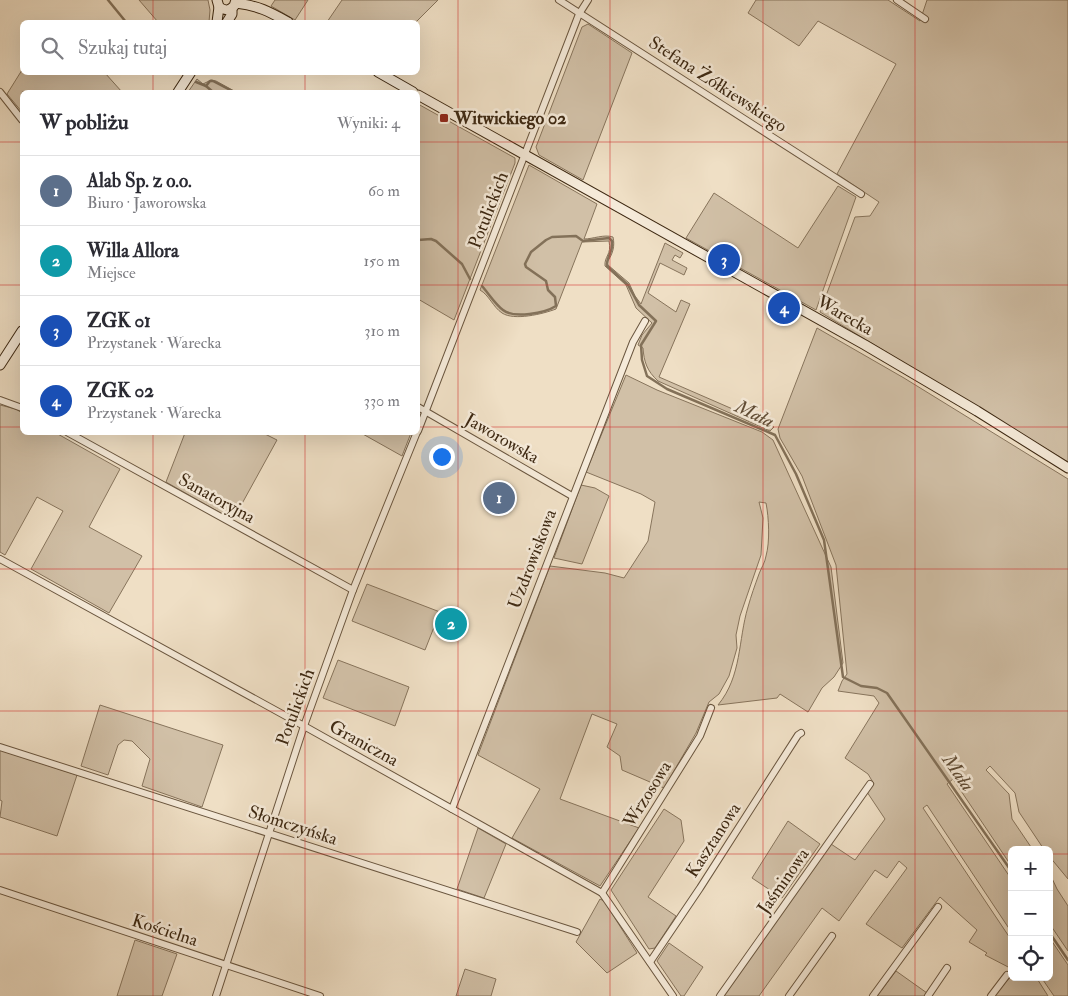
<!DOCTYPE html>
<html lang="pl">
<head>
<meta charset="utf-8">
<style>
  body { margin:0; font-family:"IM FELL Double Pica",serif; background:#f2f2f3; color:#2b2b33 }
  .controls { position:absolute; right:15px; bottom:15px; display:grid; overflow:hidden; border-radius:8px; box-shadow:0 5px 20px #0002 }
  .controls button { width:45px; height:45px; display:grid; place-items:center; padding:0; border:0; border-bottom:1px solid #e1e1e2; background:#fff; color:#2b2b33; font:25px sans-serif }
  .you { position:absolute; left:441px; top:456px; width:18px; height:18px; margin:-12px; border:4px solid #fff; border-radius:50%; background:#1a73e8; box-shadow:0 0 0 8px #1a73e833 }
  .badge { display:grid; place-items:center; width:32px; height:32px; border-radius:50%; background:#db2777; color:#fff; font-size:16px; font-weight:700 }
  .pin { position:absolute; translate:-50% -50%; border:2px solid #fff; box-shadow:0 1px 5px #0006 }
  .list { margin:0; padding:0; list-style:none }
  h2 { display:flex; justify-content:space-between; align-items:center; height:65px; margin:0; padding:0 20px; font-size:21px }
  h2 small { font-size:16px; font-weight:400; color:#7c7c81 }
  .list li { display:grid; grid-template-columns:32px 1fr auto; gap:15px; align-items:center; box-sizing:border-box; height:70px; padding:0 20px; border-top:1px solid #e1e1e2 }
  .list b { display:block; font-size:19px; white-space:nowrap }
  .list p { margin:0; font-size:16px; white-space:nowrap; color:#7c7c81 }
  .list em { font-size:16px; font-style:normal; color:#7c7c81 }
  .icon { flex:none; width:28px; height:28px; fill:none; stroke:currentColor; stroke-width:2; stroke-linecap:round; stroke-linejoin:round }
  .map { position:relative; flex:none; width:1068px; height:996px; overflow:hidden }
  .search { position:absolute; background:#fff; box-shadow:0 5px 20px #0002; left:20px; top:20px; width:400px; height:55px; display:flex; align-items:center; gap:12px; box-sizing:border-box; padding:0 18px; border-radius:8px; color:#7c7c81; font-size:19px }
  .panel { position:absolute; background:#fff; box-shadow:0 5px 20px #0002; left:20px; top:90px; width:400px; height:345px; border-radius:8px }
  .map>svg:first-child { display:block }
  .green { fill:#d1c0a7; stroke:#87745c }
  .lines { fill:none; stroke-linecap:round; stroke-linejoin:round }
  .stream { stroke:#837159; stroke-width:2.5 }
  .street-casing { stroke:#6a563f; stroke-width:8 }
  .secondary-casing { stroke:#3d2812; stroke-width:11 }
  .street { stroke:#f5ead9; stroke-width:6 }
  .secondary { stroke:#f5ead9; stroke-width:9 }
  .grid { fill:none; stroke:#d62828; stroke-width:1; stroke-opacity:0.55 }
  .poi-dot { fill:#8f2418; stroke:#f5ead9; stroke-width:2 }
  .labels { text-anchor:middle; stroke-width:5; stroke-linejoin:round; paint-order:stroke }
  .street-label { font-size:18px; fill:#3d2812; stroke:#f5ead9 }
  .poi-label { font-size:18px; font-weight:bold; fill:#3d2812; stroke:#f5ead9; text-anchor:start }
  .water-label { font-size:19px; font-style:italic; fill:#604c35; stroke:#f5ead9 }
</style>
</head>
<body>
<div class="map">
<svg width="1068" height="996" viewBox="0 0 1068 996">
  <rect width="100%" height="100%" fill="#efdfc5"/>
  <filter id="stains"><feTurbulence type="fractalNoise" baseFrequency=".004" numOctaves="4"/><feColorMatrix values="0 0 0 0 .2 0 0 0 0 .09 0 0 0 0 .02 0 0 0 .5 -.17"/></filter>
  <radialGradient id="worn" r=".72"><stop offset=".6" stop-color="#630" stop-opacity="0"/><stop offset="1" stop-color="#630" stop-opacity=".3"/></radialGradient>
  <g class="green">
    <path d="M139 0H208L210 10 209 22H158Z"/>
    <path d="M275 0H308L295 20 271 6Z"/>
    <path d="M342 0H438L416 22H327Z"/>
    <path d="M756 0H888L920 21 927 0H1068V462L820 312 855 217 870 216 879 202 837 174 896 64 818 21 799 46 748 13Z"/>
    <path d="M588 24 632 53 583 180 539 155 536 147 582 27Z"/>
    <path d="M22 70V72L105 73 122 92H22V112L7 94Z"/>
    <path d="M197 79 203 84 211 80 216 81 236 92H188Z"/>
    <path d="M418 104 515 158V163L454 320 418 299Z"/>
    <path d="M529 165 597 204 584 239C593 239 604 234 613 237 615 246 613 254 607 262L608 265 629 283 635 296 641 304 665 243 683 253 680 258 675 255 672 260 687 268 684 275 660 263 648 293 676 312 681 300 690 304 659 377 774 427 770 431 658 381C647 371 644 362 643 348L638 345 642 335 652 323 636 308 626 285 605 266C604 256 612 255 609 241L582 242 556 309C543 314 514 321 502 313 493 307 489 295 480 290Z"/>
    <path d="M838 186 856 197 816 310 686 238 714 193 798 248Z"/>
    <path d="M817 328 904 378 1068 479V879L1049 856V850L1043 848 1019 812 1015 793 990 766 986 770 1009 794 1012 819 1033 850H1012V867L953 779 947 784 1012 880V933L927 805 923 808 1012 941V969L985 955 987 953 969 942 977 930 940 897 902 948 866 924 907 868 899 861 887 878 875 870 839 921 822 908 759 996H723L831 844 855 860 885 819 867 792 874 784 868 774 845 758 879 703 874 696 838 691 842 681 847 674 836 565 802 476 780 438 778 429Z"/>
    <path d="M626 375 657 390 762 432 773 440 831 567 843 663 834 677 822 688 808 712 780 694 777 698 718 705C742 676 738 640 748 607 751 596 755 585 759 574 761 568 765 563 766 556 770 542 769 518 766 503L759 502 763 518 761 555 740 616 736 635 737 648 729 676 719 694 709 702 696 733 664 788 622 770 620 756 607 747 617 724 592 714 560 799 639 828 600 886 512 838 540 789 478 755 550 566 605 573 624 578 648 541 655 502 641 494 586 472Z"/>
    <path d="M0 405 16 409 22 413V432L56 433 120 469 89 527 142 556 109 613 31 569 63 511 37 497 5 555 0 552Z"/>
    <path d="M185 433H263L277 440 233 520 166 482Z"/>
    <path d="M361 433H411L402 456Z"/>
    <path d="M581 485 595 488 609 496 582 564 554 558Z"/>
    <path d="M367 584 440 612 425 650 352 621Z"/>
    <path d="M338 660 409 687 395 726 323 698Z"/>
    <path d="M100 705 223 745 202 807 142 786 150 759 132 741 124 740 118 745 108 775 81 766Z"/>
    <path d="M0 750 77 775 57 836 0 817 2 801 0 800Z"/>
    <path d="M664 809 681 820 684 841 648 897 676 916 655 948 649 949 611 890Z"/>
    <path d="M788 821 820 844 782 898 752 878Z"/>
    <path d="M478 828 506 844 484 898 457 889Z"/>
    <path d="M1049 872 1057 889 1068 906V951L1049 923Z"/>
    <path d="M600 899 604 901 637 953 607 973 576 942Z"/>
    <path d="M1049 937 1068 965V996H1054L1041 977H1049Z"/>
    <path d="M135 940 177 954 162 996H117Z"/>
    <path d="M669 943 703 967 684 996H681L657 961Z"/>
    <path d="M465 969 496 979 491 996H456Z"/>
    <path d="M896 971 927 993 925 996H877Z"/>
    <path d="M1012 976 1036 977 1048 996H994L1005 982Z"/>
  </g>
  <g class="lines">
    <g class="stream">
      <path d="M108 0 126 22"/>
      <path d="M196 82 206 86 213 92"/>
      <path d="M206 86 210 81H213L234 92"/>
      <path d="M418 240 431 239 436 241 462 264 470 279"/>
      <path d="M482 286C489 294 495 304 503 310 514 319 545 313 556 306L555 297 548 290 546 281 526 267 525 264 531 252 546 240 552 237 576 236 583 241 609 238 612 241C614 251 606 257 607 266L628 285 639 305 656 321 641 345 642 360 647 376 667 389 775 435 796 474 824 540 843 677 861 686 877 688 887 693 1012 872"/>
      <path d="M1049 932 1068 960"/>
    </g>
    <g class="street-casing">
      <g id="street">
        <path d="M559 0 861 194"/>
        <path d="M897 0 925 19"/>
        <path d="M0 92 22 120"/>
        <path d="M0 400 22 408"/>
        <path d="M418 407 572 496"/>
        <path d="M418 431 579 14 588 0"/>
        <path d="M67 432 353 590"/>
        <path d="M0 559 304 726 602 893 673 996"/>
        <path d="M0 747 577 932"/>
        <path d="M452 809 633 342 645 321"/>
        <path d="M0 890 320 996"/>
        <path d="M602 893 700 736 711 708"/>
        <path d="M650 962 700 888 798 735 801 733"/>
        <path d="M216 996 304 726 353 590 417 432"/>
        <path d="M720 996 870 784"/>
        <path d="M789 996 832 936"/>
        <path d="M873 996 938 907"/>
        <path d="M928 996 947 968"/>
        <path d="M991 996 1007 975"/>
      </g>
    </g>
    <g class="secondary-casing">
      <g id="secondary">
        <path d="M236 3C259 6 268 11 288 22"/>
        <path d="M219 7C225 11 229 11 234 6L236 0"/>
        <path d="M217 22 219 7 217 0"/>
        <path d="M227 22 232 14V8"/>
        <path d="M378 72 413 92"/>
        <path d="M178 92 191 72"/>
        <path d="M418 95 865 345 977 411 1068 468"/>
        <path d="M0 365 22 331"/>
      </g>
    </g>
    <use href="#street" class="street"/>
    <use href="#secondary" class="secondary"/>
  </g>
  <path class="grid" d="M153 0V22M305 0V22M458 0V996M610 0V996M763 0V996M915 0V996M153 72V92M305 72V92M0 142H22M418 142H1068M0 285H22M418 285H1068M0 427H22M418 427H1068M153 432V996M305 432V996M0 569H1068M0 711H1068M0 854H1012M1049 854H1068"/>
  <rect class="poi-dot" x="439" y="113" width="10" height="10" rx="2.5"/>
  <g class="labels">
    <g class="street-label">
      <text transform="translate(718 84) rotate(33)" y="6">Stefana Żółkiewskiego</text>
      <text transform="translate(488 210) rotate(-69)" y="6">Potulickich</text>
      <text transform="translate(845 315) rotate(30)" y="6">Warecka</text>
      <text transform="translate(502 438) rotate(30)" y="6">Jaworowska</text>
      <text transform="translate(217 498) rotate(29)" y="6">Sanatoryjna</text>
      <text transform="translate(532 559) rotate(-69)" y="6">Uzdrowiskowa</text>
      <text transform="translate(295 707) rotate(-70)" y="6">Potulickich</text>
      <text transform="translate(364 743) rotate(29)" y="6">Graniczna</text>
      <text transform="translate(647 794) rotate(-58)" y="6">Wrzosowa</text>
      <text transform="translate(293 825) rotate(18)" y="6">Słomczyńska</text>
      <text transform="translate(713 840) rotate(-57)" y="6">Kasztanowa</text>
      <text transform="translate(783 881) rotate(-55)" y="6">Jaśminowa</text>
      <text transform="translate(165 930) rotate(18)" y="6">Kościelna</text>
    </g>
    <g class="poi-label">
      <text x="454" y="124">Witwickiego 02</text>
    </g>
    <g class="water-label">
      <text transform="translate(755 413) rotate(25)" y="7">Mała</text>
      <text transform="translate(959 772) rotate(55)" y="7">Mała</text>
    </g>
  </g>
  <rect width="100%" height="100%" filter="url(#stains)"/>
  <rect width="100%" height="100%" fill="url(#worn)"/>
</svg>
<div class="controls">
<button>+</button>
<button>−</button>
<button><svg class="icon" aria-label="locate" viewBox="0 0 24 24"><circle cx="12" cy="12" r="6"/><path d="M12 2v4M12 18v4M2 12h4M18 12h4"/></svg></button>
</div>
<div class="you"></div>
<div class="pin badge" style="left:499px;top:498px;background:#5c6f8a">1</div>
<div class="pin badge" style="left:451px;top:624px;background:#0f9aa8">2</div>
<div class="pin badge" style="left:724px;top:260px;background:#1a4fb4">3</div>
<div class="pin badge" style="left:784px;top:308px;background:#1a4fb4">4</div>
<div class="search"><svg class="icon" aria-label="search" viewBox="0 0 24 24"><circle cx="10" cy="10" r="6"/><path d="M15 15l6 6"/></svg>Szukaj tutaj</div>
<section class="panel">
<h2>W pobliżu<small>Wyniki: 4</small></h2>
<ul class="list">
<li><span class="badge" style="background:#5c6f8a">1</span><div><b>Alab Sp. z o.o.</b><p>Biuro · Jaworowska</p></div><em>60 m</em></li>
<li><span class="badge" style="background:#0f9aa8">2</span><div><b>Willa Allora</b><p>Miejsce</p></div><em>150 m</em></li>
<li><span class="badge" style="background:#1a4fb4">3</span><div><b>ZGK 01</b><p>Przystanek · Warecka</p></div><em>310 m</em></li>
<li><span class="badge" style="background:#1a4fb4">4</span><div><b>ZGK 02</b><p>Przystanek · Warecka</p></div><em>330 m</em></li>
</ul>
</section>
</div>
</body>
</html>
